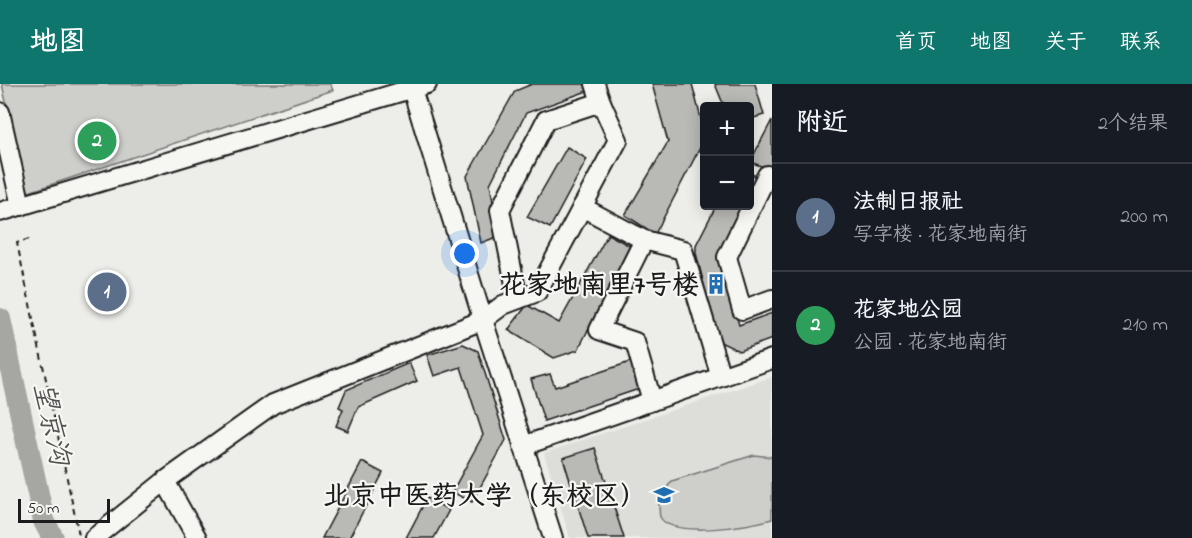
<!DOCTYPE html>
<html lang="zh">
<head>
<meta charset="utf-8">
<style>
  body { margin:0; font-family:"Indie Flower","LXGW WenKai TC",sans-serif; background:#20242c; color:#f1f3f6 }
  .controls { position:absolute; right:18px; top:18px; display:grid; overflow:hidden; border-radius:6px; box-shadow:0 3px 15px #0003 }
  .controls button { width:54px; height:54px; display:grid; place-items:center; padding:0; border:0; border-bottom:2px solid #363941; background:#171b24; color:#f1f3f6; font:30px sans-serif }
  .scale { position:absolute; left:18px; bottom:15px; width:92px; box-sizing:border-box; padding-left:6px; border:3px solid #1c1c1c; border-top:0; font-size:16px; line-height:21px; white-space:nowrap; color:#1c1c1c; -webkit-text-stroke:4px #f6f6f2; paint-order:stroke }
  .you { position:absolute; left:465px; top:170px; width:21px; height:21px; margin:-15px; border:4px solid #fff; border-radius:50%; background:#1a73e8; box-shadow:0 0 0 9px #1a73e833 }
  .badge { display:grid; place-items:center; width:39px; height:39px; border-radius:50%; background:#0f766e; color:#fff; font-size:20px; font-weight:700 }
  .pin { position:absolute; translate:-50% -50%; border:3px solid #fff; box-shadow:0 2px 6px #0006 }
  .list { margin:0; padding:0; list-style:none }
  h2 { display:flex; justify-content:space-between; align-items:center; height:78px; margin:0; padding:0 24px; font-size:26px }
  h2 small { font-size:20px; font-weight:400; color:#9ea1a6 }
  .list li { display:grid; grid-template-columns:39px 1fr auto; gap:18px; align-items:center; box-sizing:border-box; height:108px; padding:0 24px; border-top:2px solid #363941 }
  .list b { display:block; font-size:22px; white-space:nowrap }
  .list p { margin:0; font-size:20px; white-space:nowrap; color:#9ea1a6 }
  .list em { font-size:20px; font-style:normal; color:#9ea1a6 }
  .map { position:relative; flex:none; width:772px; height:454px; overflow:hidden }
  header { display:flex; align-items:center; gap:36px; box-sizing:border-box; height:84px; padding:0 30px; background:#0f766e; color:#fff }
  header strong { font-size:28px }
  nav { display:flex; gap:33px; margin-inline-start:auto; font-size:21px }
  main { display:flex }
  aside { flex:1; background:#171b24 }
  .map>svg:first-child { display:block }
  .built { fill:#ddddda }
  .green { fill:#cececb; stroke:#757574; stroke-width:1.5 }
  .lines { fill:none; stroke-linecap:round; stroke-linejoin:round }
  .river { stroke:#a6a6a3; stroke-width:22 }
  .building { fill:#b9b9b6; stroke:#1c1c1c; stroke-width:1.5 }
  .minor-casing { stroke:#1c1c1c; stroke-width:22 }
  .path { stroke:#1c1c1c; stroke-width:2; stroke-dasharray:6 4.5; stroke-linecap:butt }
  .minor { stroke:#f6f6f2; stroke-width:18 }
  .labels { text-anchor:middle; stroke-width:4.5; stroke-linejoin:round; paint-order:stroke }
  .poi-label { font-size:27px; font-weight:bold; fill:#1c1c1c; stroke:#f6f6f2; text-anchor:end }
  .water-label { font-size:28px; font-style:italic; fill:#535352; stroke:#f6f6f2 }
</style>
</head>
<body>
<header>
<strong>地图</strong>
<nav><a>首页</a><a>地图</a><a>关于</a><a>联系</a></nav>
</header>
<main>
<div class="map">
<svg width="772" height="454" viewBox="0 0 772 454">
  <rect width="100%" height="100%" fill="#edede9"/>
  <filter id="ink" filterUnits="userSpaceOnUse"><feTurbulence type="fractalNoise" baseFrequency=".0167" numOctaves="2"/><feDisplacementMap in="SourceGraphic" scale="12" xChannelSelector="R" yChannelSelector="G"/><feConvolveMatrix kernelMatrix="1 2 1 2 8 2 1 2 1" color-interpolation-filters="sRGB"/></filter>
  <g filter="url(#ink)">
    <path class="built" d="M772 293V454H570L544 369Z"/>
    <g class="green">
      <path d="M2 0H330L333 6 26 109Z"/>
      <path d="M754 371 772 373V435C746 443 671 454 660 433 659 428 659 420 659 414L672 397Z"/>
    </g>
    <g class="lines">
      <path class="river" d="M0 235 44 437 53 454"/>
    </g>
    <g class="building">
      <path d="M532 0H588L590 6 526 29 490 100 499 152 481 159 467 92 515 7Z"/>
      <path d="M652 0H692L704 46V56L655 150 625 131 668 58Z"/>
      <path d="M715 0H755L764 31 750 35V22H724Z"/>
      <path d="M772 36V86L750 78Z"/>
      <path d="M567 63 587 75 550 144 527 133Z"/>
      <path d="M750 89 758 93 750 110Z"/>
      <path d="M716 122H744L719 171 739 241 772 229V255L739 267 718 257 696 169V161Z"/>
      <path d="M608 150 630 162 578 266 554 274 508 246 527 221 559 239Z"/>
      <path d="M463 260 478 267 506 356 472 418 452 408 483 351 461 283 434 292 427 271Z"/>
      <path d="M633 277 642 304 544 337 531 295 550 290 555 303Z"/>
      <path d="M409 279 417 297 358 323 348 347 336 342 343 325 339 323 346 306Z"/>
      <path d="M595 364 624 454H588L563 374Z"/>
      <path d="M362 378 383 389 349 454H322Z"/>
      <path d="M427 414 449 426 434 454H406Z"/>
    </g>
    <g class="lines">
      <g class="minor-casing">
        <g id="minor">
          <path d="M412 5 483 236 553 454"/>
          <path d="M0 28 21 122"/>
          <path d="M767 91 727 173 742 226 772 215"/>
          <path d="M582 123 644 156 683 166 721 293"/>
          <path d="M0 128 427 0"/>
          <path d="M644 156 599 246 635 258 652 317"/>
          <path d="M518 215 500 126 546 36 601 18"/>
          <path d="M523 362 772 275"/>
          <path d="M165 397 197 454"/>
          <path d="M94 454 165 397 273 320 483 236 503 221 537 208 618 56 601 18 595 0"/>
        </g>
      </g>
      <path class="path" d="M29 155 17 159 79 451"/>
      <use href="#minor" class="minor"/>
    </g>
  </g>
  <defs>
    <g id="building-bare" transform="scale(1.62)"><path d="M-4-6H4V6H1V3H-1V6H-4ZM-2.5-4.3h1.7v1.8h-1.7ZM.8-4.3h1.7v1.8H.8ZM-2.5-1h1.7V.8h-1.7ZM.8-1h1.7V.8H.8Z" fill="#1f6fb2" stroke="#f6f6f2" stroke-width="2.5" paint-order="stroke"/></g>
    <g id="university-bare" transform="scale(1.62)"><path d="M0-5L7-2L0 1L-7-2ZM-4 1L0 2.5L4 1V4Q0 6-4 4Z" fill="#1f6fb2" stroke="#f6f6f2" stroke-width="2.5" paint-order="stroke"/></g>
  </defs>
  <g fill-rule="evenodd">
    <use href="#building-bare" x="716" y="200"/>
    <use href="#university-bare" x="664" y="411"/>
  </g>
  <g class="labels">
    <g class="poi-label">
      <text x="699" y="209">花家地南里7号楼</text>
      <text x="647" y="420">北京中医药大学（东校区）</text>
    </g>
    <g class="water-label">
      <text transform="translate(53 339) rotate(78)" y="10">望京沟</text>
    </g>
  </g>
</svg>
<div class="controls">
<button>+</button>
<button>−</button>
</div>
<div class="scale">50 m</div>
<div class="you"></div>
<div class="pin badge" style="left:107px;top:208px;background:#5c6f8a">1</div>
<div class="pin badge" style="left:97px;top:57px;background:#2e9e5b">2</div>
</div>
<aside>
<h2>附近<small>2个结果</small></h2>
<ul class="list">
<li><span class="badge" style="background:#5c6f8a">1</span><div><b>法制日报社</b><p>写字楼 · 花家地南街</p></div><em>200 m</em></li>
<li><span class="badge" style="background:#2e9e5b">2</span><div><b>花家地公园</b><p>公园 · 花家地南街</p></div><em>210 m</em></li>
</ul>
</aside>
</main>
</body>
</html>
